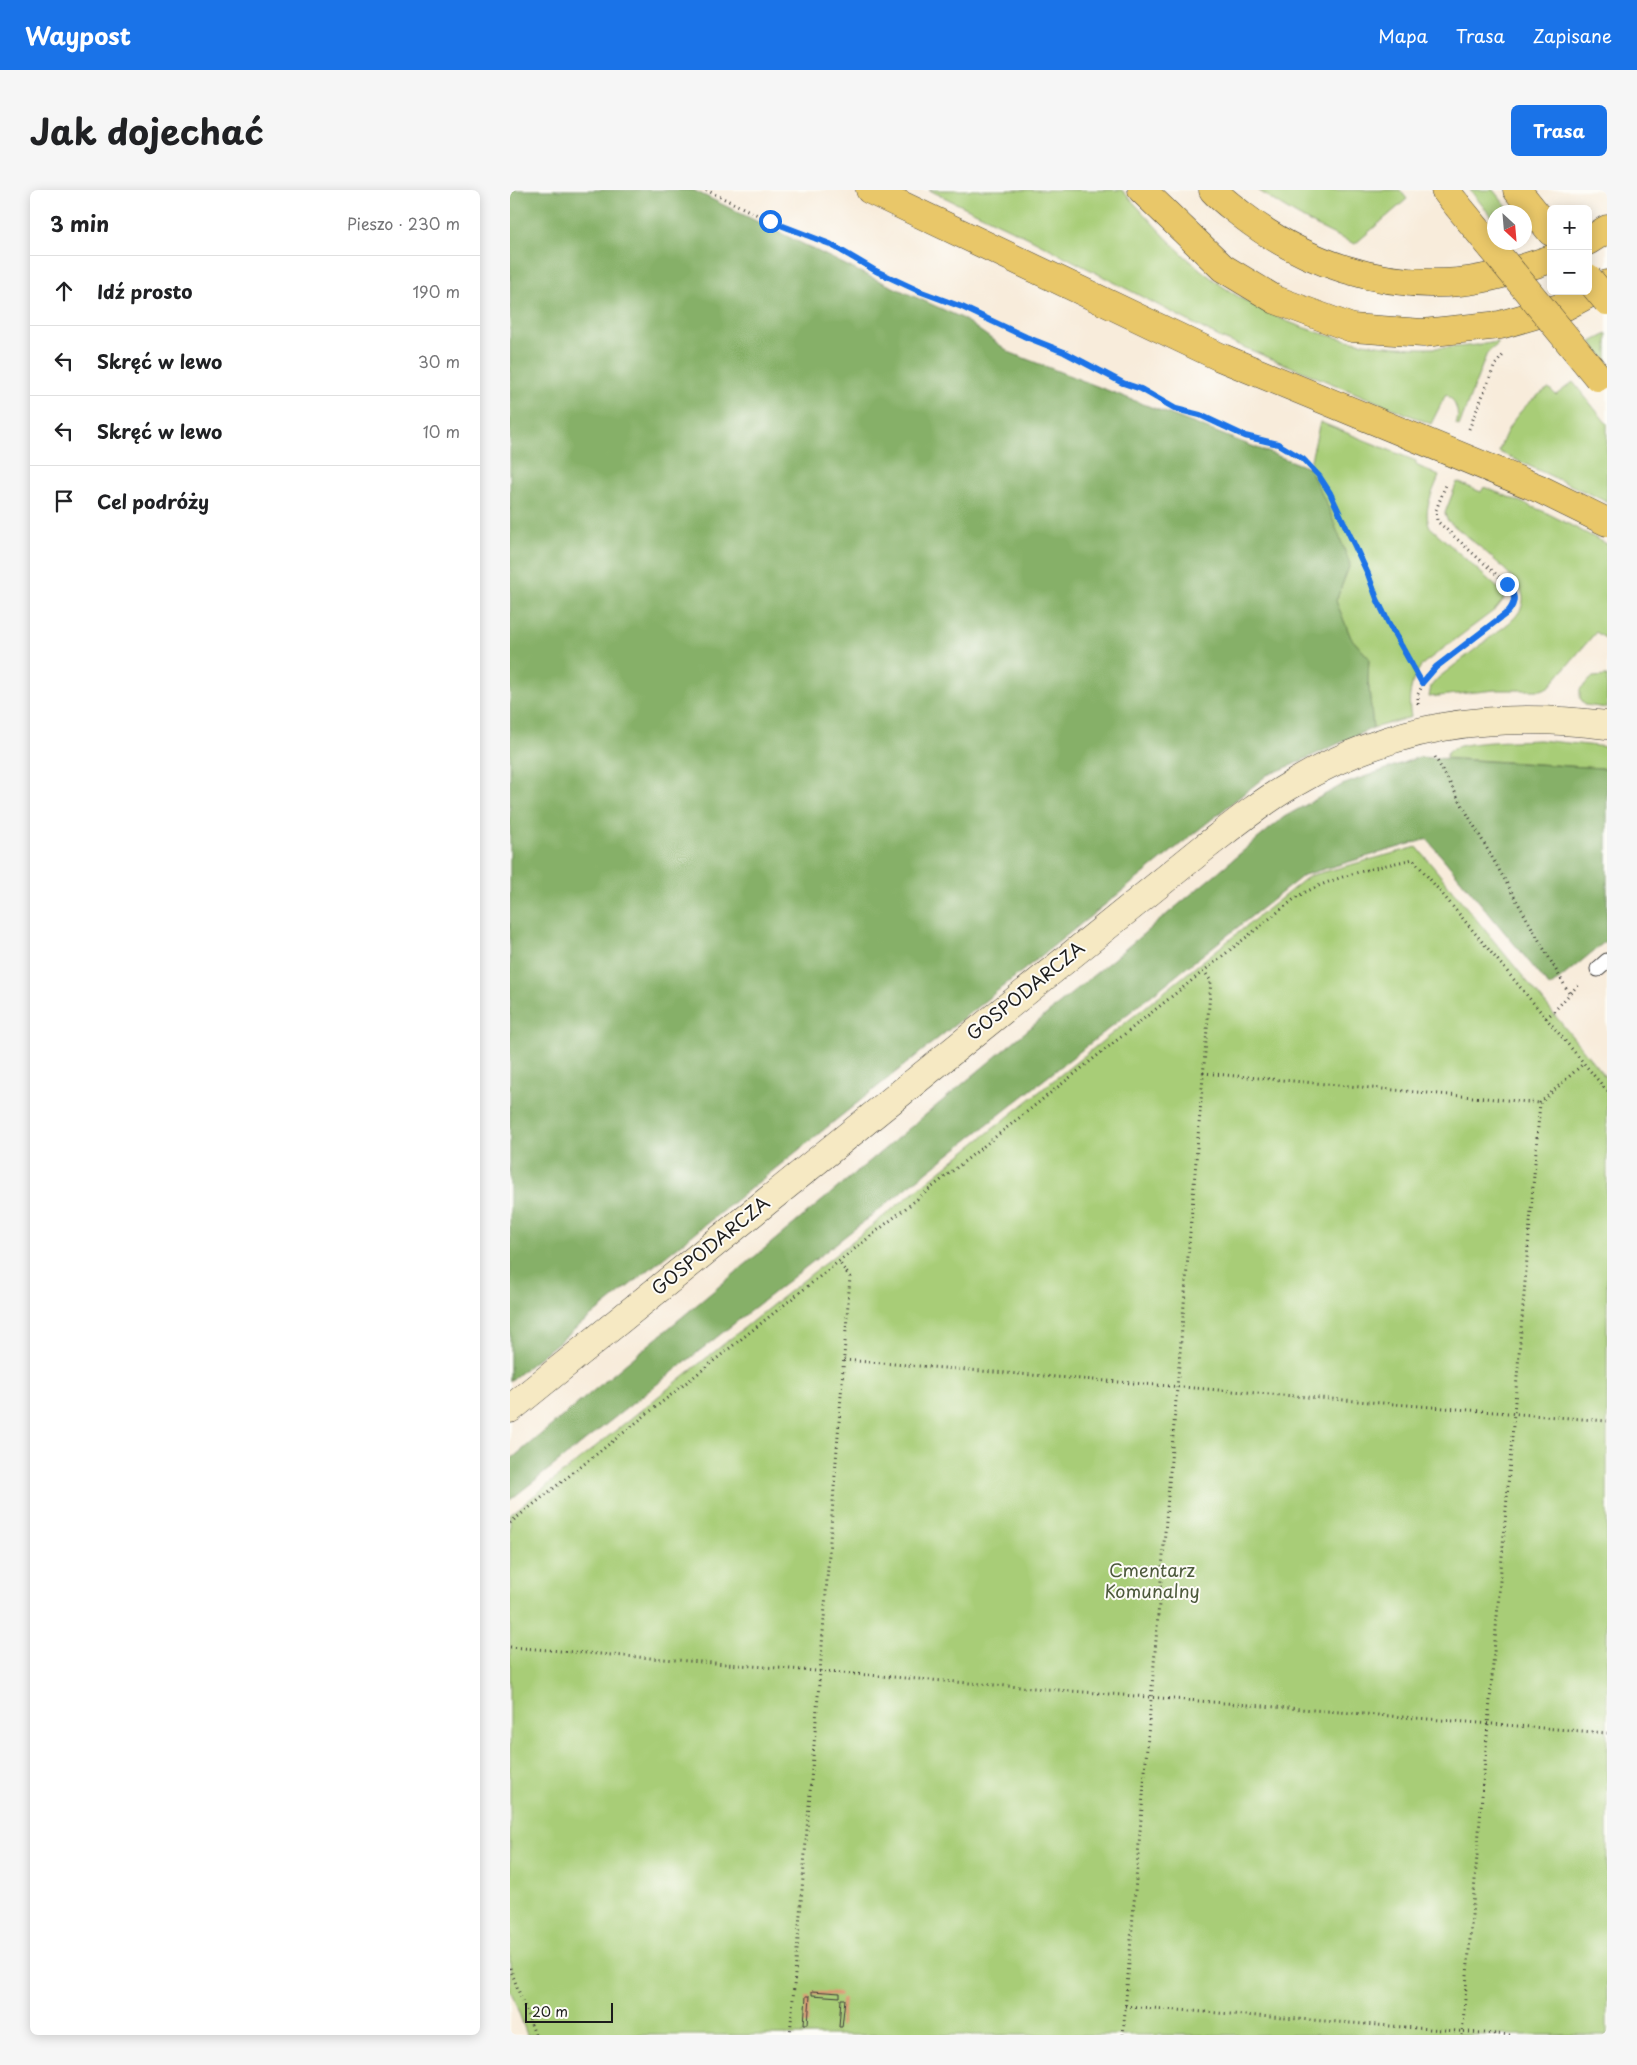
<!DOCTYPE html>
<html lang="pl">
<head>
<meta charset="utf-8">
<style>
  body { margin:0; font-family:"Playpen Sans",sans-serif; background:#f6f6f6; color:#202124 }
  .controls { position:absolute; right:15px; top:15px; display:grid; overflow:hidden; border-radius:8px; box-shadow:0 2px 12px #0003 }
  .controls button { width:45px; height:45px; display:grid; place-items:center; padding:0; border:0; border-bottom:1px solid #e0e0e0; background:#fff; color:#202124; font:25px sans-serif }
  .compass { position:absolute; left:977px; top:15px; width:45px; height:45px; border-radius:50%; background:#fff; box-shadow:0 2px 12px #0003; rotate:154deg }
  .scale { position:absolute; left:15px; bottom:12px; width:88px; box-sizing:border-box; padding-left:5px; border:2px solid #1c1c1c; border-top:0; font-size:14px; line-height:18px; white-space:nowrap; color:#1c1c1c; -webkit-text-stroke:4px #fdfcf7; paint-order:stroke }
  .stop { position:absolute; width:15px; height:15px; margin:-11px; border:4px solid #1a73e8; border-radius:50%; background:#fff }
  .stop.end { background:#1a73e8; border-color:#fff; box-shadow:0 1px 5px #0008 }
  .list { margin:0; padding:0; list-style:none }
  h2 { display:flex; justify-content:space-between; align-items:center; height:65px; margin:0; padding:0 20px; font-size:21px }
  h2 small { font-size:16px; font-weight:400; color:#757577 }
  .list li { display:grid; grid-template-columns:32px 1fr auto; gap:15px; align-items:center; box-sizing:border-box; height:70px; padding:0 20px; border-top:1px solid #e0e0e0 }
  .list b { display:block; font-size:19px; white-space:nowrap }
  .list em { font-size:16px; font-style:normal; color:#757577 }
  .icon { flex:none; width:28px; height:28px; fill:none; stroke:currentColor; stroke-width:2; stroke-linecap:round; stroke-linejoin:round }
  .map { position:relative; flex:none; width:1097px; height:1845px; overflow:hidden; border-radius:8px }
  header { display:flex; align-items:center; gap:30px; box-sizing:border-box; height:70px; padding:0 25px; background:#1a73e8; color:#fff }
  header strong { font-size:24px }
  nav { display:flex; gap:28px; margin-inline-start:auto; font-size:18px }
  .intro { display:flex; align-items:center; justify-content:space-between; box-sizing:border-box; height:120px; padding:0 30px }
  h1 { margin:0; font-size:35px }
  .button { padding:12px 22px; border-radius:8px; background:#1a73e8; color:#fff; font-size:18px; font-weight:700 }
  main { display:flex; gap:30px; padding:0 30px }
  aside { flex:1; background:#fff; border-radius:8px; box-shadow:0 2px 12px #0003 }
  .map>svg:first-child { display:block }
  .green { fill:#a8cd77; stroke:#62744a }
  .forest { fill:#86b068; stroke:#516642 }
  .building { fill:#db9774 }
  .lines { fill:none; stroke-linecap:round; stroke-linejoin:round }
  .lane-casing { stroke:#3d3b39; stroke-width:17 }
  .secondary-casing { stroke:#3d3b39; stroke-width:29 }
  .primary-casing { stroke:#3d3b39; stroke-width:29 }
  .highway-casing { stroke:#3d3b39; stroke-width:29 }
  .path { stroke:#3d3b39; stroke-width:3; stroke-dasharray:1 4; stroke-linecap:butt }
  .lane { stroke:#fff; stroke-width:15 }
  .secondary { stroke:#f6e9c3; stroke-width:28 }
  .primary { stroke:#e9c769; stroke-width:28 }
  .highway { stroke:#e9c769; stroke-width:28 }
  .primary-bridge-casing { stroke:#3d3b39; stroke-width:29; stroke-linecap:butt }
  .primary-bridge { stroke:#e9c769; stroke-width:28 }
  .route { stroke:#1a73e8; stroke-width:6 }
  .labels { text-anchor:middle; stroke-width:4; stroke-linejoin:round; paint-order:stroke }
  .street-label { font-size:18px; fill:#1c1c1c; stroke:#fdfcf7 }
  .park-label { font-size:18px; fill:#4d5a3c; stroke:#fdfcf7 }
</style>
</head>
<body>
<header>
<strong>Waypost</strong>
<nav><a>Mapa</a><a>Trasa</a><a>Zapisane</a></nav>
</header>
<div class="intro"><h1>Jak dojechać</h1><a class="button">Trasa</a></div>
<main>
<aside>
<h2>3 min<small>Pieszo · 230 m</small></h2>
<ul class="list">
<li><svg class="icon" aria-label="ahead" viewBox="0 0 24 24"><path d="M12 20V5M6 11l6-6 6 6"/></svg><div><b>Idź prosto</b></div><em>190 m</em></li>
<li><svg class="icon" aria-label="left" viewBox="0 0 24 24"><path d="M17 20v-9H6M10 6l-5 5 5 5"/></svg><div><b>Skręć w lewo</b></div><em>30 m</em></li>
<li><svg class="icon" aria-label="left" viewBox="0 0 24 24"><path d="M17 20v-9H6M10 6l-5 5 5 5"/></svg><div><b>Skręć w lewo</b></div><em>10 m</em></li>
<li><svg class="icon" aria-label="arrive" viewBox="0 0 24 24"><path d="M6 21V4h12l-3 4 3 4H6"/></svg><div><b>Cel podróży</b></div></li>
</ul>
</aside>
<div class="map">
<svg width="1097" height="1845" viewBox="0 0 1097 1845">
  <rect width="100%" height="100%" fill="#fdfcf7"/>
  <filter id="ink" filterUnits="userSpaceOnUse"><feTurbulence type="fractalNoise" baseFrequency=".02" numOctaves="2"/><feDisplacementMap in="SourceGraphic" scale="10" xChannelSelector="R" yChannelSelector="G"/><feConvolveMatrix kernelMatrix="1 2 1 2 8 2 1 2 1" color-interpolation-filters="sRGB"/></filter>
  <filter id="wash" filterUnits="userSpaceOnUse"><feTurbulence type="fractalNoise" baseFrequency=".0096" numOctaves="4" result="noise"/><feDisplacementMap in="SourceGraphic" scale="20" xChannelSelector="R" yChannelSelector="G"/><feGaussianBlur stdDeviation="1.12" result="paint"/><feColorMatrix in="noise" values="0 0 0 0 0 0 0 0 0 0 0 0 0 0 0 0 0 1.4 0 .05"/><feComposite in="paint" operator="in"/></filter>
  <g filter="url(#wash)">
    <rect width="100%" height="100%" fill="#f8ecdb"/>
    <g class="green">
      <path d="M419 0H612C641 31 669 65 704 90 786 151 888 169 987 152L988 154 977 163 949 236 946 235C950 224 946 211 936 204L921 234 711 148 519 48Z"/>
      <path d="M748 0H890L897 9 845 54C810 39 779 22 748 0Z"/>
      <path d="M960 0H983L1001 22H984V30Z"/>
      <path d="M1097 144V172L1081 152Z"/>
      <path d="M1063 192 1097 234V312L989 262C996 235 1015 212 1039 198L1046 205Z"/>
      <path d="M810 232 906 271V275L929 286C923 302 912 320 920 337L989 399 993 404 994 409 986 419 914 473C901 487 897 508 901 527L863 538 858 489 859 468 841 448 826 411 840 374 799 278Z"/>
      <path d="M947 292 971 302 974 297 1035 322 1097 354V452L1095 448 1086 442 1039 497 1031 500H985L919 507 921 496 928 488 999 433C1007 426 1014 418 1013 407 1011 386 954 345 937 330L935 323Z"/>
      <path d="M1097 486V518L1075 515 1070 508V499L1083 487Z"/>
      <path d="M1029 550 1097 557V580L1091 578 936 568C937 564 938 561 942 559 955 551 1011 551 1029 550Z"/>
      <path d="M907 657 1097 889V1845H17L0 1799V1325L799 686Z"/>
    </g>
    <g class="forest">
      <path d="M0 0H183L352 83 452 128 501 163 799 278 818 317 840 374 826 411 841 448 859 468 858 489 863 538C827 553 793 572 757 585L0 1191Z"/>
      <path d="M909 567 1091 578 1097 580V750L1040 797 917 649 794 685 0 1310V1270L774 627 832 595Z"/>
    </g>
    <g id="blocks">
      <g class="building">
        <path d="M302 1801 330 1803V1807L302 1805Z"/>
        <path d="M296 1806H300L298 1834H294Z"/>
        <path d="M331 1809H335L332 1837H329Z"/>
      </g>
    </g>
  </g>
  <g filter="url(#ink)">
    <use href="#blocks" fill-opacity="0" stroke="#3d3b39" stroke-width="1"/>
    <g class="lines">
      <g class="lane-casing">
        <path id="lane" d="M1088 779 1097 771"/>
      </g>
      <g class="secondary-casing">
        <path id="secondary" d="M0 1219 695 657C722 636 750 613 781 595 883 534 980 521 1097 535"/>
      </g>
      <g class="primary-casing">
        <g id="primary">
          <path d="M935 0 947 15"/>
          <path d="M1007 0 1041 42"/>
        </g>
      </g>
      <g class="highway-casing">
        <g id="highway">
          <path d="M360 0 710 167 1030 299 1097 332"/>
          <path d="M632 0 713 78 766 110 842 138 913 143 990 135 1056 116 1097 94"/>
          <path d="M703 0C711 9 722 17 732 25 792 72 871 99 949 92 980 89 1011 79 1041 69"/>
          <path d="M1078 51 1097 39"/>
        </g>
      </g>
      <g class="path">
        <path d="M196 0 260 31 320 55 366 81 409 101 452 117 515 147 555 162 613 193 631 199 666 219 690 225 735 247 768 254 793 269 809 286 820 303 858 383 867 409 912 493"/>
        <path d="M959 239 985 175 994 164"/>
        <path d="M908 514V504L918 484 998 421C1007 411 1005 404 997 394L927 331 926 320 937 292"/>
        <path d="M925 567 1059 803"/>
        <path d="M1036 828C1049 818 1058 804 1071 793"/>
        <path d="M693 883 1030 913"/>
        <path d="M334 1170 1097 1231"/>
        <path d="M0 1333 788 706C824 686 864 678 903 669L1097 901"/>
        <path d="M0 1457 1097 1543"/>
        <path d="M0 1778 25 1845"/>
        <path d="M615 1816 1000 1845"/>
        <path d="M280 1845 310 1482 340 1087 329 1072"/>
        <path d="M613 1845 701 791 694 781"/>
        <path d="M952 1845 1030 913 1074 873"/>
      </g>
      <use href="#lane" class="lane"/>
      <use href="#secondary" class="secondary"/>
      <use href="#primary" class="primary"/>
      <use href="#highway" class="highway"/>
      <g class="primary-bridge-casing">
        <g id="primary-bridge">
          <path d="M947 15 1088 187"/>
          <path d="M1078 88 1097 111"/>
        </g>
      </g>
      <use href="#primary-bridge" class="primary-bridge"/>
    </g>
  </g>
  <g class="lines" filter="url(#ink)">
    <path class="route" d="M260 31 320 54 366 81 409 101 452 117 516 147 554 162 613 193 631 199 666 219 690 225 735 246 768 254 793 269 809 286 820 303 858 384 867 409 879 434 912 493 926 477 998 422C1007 411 1005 404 997 394"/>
  </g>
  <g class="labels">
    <g class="street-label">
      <text transform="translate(516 801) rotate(-39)" y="6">GOSPODARCZA</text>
      <text transform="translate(201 1056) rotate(-39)" y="6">GOSPODARCZA</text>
    </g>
    <g class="park-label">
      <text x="642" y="1387">Cmentarz<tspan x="642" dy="21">Komunalny</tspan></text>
    </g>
  </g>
</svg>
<div class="controls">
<button>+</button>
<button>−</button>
</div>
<svg class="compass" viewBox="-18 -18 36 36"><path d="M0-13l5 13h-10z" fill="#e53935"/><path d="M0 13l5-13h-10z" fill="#757577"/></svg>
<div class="scale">20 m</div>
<div class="stop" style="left:260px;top:31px"></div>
<div class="stop end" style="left:997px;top:394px"></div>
</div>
</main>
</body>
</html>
